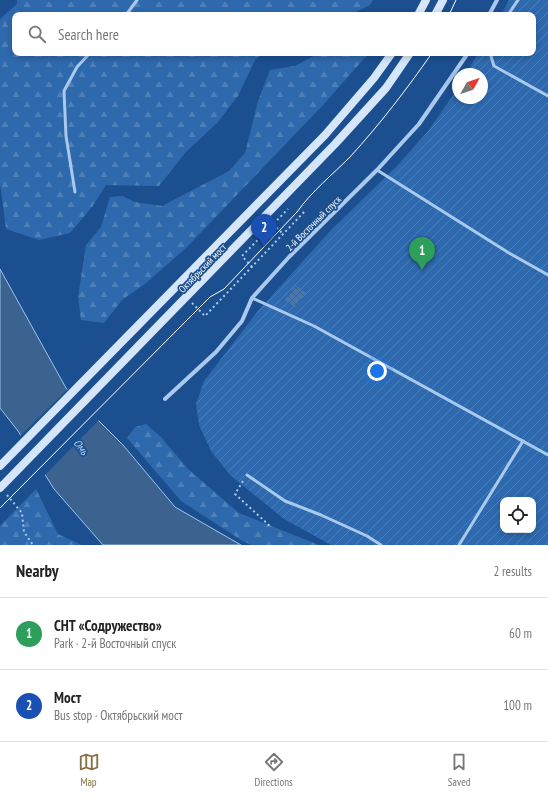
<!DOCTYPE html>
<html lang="en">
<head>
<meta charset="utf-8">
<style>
  body { margin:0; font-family:"PT Sans Narrow",sans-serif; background:#f2f2f2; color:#222 }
  .controls { position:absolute; right:12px; bottom:12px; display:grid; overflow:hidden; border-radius:8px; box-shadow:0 2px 6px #0003 }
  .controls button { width:36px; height:36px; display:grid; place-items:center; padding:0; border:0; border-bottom:1px solid #e0e0e0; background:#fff; color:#222; font:20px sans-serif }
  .compass { position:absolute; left:452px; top:68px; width:36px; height:36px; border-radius:50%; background:#fff; box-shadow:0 2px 6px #0003; rotate:50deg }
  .you { position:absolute; left:377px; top:371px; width:14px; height:14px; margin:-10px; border:3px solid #fff; border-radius:50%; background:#1a73e8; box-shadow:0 0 0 6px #1a73e833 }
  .badge { display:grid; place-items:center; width:26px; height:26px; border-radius:50%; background:#857141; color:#fff; font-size:13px; font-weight:700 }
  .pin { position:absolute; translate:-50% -33px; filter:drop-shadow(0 1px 2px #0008) }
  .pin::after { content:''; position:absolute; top:21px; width:14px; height:12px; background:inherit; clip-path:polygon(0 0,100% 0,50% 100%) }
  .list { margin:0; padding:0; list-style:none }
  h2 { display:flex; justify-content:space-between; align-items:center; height:52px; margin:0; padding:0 16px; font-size:17px }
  h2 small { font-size:13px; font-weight:400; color:#767676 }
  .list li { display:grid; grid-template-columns:26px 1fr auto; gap:12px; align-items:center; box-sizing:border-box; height:72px; padding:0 16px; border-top:1px solid #e0e0e0 }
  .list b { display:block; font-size:15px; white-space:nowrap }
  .list p { margin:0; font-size:13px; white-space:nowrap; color:#767676 }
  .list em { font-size:13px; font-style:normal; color:#767676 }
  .icon { flex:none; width:22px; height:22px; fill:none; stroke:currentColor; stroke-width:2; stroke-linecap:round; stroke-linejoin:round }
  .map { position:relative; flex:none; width:548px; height:545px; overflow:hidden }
  .search { position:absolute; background:#fff; box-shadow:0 2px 6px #0003; left:12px; right:12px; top:12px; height:44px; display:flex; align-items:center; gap:10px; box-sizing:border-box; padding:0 14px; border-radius:8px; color:#767676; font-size:15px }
  .sheet { height:196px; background:#fff }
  nav { display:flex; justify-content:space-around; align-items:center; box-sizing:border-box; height:56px; border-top:1px solid #e0e0e0; background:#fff; font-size:11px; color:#767676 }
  nav a { display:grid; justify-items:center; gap:2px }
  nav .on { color:#857141 }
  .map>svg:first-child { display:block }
  .forest { fill:url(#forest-firs) }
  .garden { fill:url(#garden-furrows); fill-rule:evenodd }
  .water { fill:#3c6290; stroke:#9cc4f0 }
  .pier { fill:#1b4f8f }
  .building { fill:url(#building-cross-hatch) }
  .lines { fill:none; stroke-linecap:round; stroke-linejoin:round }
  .path { stroke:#a9c9ee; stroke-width:2; stroke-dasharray:2 3; stroke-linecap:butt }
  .service { stroke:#a9c9ee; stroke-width:3 }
  .minor { stroke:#a9c9ee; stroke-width:4 }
  .secondary { stroke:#d6e6fa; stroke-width:8 }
  .tram { stroke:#fff; stroke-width:1 }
  .labels { text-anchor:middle; stroke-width:3.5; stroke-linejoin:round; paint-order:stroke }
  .street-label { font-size:10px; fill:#fff; stroke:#1b4f8f }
  .water-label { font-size:11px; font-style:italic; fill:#b5d3f5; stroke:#1b4f8f }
</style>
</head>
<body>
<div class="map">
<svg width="548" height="545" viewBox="0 0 548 545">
  <defs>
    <pattern id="forest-firs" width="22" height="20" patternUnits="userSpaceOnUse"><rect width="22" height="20" fill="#2e69ad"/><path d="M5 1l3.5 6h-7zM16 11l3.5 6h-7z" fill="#4d80b9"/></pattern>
    <pattern id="garden-furrows" width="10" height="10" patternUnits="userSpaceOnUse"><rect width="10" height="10" fill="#2e69ad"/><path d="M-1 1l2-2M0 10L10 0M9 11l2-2" fill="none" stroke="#4d80b9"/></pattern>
    <pattern id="building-cross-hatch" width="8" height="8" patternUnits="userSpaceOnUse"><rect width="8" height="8" fill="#4478b7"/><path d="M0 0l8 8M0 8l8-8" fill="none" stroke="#486282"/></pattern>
  </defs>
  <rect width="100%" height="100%" fill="#1b4f8f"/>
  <g class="forest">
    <path d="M17 0H373L370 5 349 15H15V53H263L255 60 238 96 217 123 185 153 159 186 106 185 92 207 70 233 39 240 6 229 0 183V19L17 4Z"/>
    <path d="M319 53H369L323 105 186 248 145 284 122 300 104 323 81 320 78 297 86 245 101 227 110 197 122 196 135 202 162 206 229 171 245 153 258 101 270 70 295 66Z"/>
    <path d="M146 424 161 437 188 469 239 513 319 545H251L241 540 181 501 127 438 135 427Z"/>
    <path d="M36 489 58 534 82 545H0V526Z"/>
  </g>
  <path class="garden" d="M509 0H548V545H331L284 519 230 475 211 451 199 425 196 404 204 381 258 311 332 229 397 166 428 131 458 88V98H482V74H466L478 53H533V15H501ZM503 500H533V530H503Z"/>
  <path class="water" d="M0 269 66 388 123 445 175 507 241 545H103L54 489 18 431 0 408Z"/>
  <path class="pier" d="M69 388 100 419 44 476 19 437Z"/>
  <path class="building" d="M296 285 306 293 295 307 285 300Z"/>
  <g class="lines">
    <g class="path">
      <path d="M273 224 283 234"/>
      <path d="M252 267 242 256 288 209"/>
      <path d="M192 303 205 316 306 210"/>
      <path d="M243 481 235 494 270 526"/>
      <path d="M7 495 22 513 24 532 33 545"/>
    </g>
    <g class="service">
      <path d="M126 15 137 0"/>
      <path d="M508 15 518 0"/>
      <path d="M490 53 494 66 548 96"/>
      <path d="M377 170 509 253 548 275"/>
      <path d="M75 192 66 136 64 91 77 67 90 53"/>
      <path d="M252 298 314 326 548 455"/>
      <path d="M247 475 285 501 321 515 367 536 381 545"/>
      <path d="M459 545 523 441"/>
    </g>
    <g class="minor">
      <path d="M489 15 497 0"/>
      <path d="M165 399 216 352 242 321 252 298 289 257 377 170 419 124 468 53"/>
    </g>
    <g class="secondary">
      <path d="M418 15 426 0"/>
      <path d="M435 15 443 0"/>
      <path d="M0 466 325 135 374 78 392 53"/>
      <path d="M0 488 335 144 386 88 410 53"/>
    </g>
    <g class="tram">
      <path d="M449 15 456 0"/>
      <path d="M0 508 196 311 210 297 224 289 297 212C312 191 332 175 350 157 380 124 407 89 432 53"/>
    </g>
  </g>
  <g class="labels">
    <g class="street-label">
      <text transform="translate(313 223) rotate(-45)" y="4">2-й Восточный спуск</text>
      <text transform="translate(202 268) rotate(-46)" y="4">Октябрьский мост</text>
    </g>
    <g class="water-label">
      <text transform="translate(81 447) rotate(53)" y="4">Омь</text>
    </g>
  </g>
</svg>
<div class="controls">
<button><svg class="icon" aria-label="locate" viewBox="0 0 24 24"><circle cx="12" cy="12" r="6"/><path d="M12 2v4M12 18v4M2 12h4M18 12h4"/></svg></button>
</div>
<svg class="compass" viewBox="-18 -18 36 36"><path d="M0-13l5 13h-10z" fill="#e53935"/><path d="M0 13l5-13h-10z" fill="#767676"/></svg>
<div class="you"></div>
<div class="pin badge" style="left:422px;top:270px;background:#2e9e5b">1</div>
<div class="pin badge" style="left:264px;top:247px;background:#1a4fb4">2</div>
<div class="search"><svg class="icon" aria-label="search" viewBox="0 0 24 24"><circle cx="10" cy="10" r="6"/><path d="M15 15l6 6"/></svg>Search here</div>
</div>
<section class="sheet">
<h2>Nearby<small>2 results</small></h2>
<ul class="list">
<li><span class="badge" style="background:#2e9e5b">1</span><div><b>СНТ «Содружество»</b><p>Park · 2-й Восточный спуск</p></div><em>60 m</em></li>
<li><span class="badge" style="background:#1a4fb4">2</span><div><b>Мост</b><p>Bus stop · Октябрьский мост</p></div><em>100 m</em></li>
</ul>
</section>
<nav>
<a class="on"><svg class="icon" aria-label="map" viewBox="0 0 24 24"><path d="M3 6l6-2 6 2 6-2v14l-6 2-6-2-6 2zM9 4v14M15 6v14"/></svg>Map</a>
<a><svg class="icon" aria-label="directions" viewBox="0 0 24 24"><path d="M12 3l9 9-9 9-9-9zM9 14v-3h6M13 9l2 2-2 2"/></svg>Directions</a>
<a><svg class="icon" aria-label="saved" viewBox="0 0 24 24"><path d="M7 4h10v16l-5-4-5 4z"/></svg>Saved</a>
</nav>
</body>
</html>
